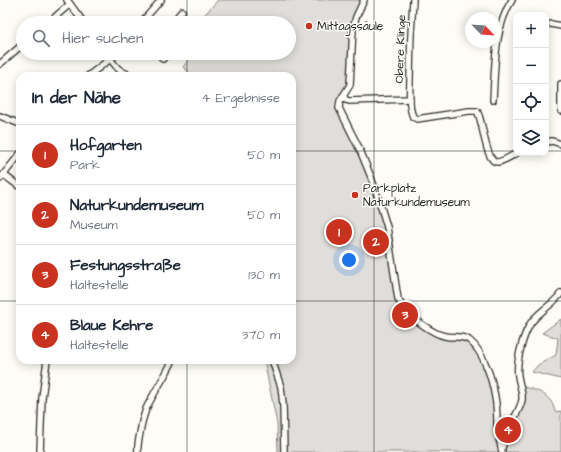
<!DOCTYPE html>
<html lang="de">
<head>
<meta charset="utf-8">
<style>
  body { margin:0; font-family:"Architects Daughter",sans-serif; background:#f6f6f7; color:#1f2937 }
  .controls { position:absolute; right:12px; top:12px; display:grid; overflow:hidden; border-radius:8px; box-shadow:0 2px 10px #0003 }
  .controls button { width:36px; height:36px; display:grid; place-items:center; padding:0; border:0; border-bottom:1px solid #e0e1e3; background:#fff; color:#1f2937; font:20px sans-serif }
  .compass { position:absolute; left:465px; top:12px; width:36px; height:36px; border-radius:50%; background:#fff; box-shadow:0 2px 10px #0003; rotate:115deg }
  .you { position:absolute; left:349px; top:260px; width:14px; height:14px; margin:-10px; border:3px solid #fff; border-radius:50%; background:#1a73e8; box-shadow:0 0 0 6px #1a73e833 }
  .badge { display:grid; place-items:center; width:26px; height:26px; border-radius:50%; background:#c8321e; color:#fff; font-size:13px; font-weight:700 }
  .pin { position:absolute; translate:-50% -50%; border:2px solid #fff; box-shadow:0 1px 4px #0006 }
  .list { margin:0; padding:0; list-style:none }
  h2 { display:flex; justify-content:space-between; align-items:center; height:52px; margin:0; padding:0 16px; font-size:17px }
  h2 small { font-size:13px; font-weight:400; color:#747a83 }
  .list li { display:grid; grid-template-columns:26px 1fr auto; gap:12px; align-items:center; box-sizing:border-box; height:60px; padding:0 16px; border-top:1px solid #e0e1e3 }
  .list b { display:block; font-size:15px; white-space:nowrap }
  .list p { margin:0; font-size:13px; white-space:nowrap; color:#747a83 }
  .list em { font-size:13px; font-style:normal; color:#747a83 }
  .icon { flex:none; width:22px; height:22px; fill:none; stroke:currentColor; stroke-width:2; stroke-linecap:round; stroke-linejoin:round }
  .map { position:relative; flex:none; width:561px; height:452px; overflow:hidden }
  .search { position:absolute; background:#fff; box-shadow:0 2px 10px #0003; left:16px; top:16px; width:280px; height:44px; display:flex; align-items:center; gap:10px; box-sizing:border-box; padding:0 14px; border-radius:22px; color:#747a83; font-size:15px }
  .panel { position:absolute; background:#fff; box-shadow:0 2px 10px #0003; left:16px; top:72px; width:280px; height:292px; border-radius:12px }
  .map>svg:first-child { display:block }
  .green { fill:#dfdeda; stroke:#858482 }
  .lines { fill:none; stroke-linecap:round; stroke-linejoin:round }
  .minor-casing { stroke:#2b2b2b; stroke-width:8 }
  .minor { stroke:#fdfcf7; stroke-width:5.5 }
  .grid { fill:none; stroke:#2b2b2b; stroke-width:1; stroke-opacity:0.55 }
  .poi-dot { fill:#c8321e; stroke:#fdfcf7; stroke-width:1.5 }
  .labels { text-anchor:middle; stroke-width:3; stroke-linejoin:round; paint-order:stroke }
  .poi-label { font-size:12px; fill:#2b2b2b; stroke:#fdfcf7; text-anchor:start }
  .street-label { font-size:12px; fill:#2b2b2b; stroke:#fdfcf7 }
</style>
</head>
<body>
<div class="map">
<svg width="561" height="452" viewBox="0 0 561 452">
  <rect width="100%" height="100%" fill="#fdfcf7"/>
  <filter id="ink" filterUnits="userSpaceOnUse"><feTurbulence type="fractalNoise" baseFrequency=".025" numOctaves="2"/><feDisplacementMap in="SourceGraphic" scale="8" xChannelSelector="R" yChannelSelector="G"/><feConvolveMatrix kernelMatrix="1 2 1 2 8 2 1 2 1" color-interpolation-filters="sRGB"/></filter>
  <g filter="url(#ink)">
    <g class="green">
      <path d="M218 0H361L352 24 349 82 338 104 373 187 383 219 398 305 437 336 461 339 471 344 482 359 493 395 499 452H278L277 424 264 360H292V76H193L183 67 194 53H289V23H197Z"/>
      <path d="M561 319V379L532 372 538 365 556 355 558 338 542 333Z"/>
      <path d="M523 387C538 390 552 395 555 412L561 411V452H503L504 440 525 394Z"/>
    </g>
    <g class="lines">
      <g class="minor-casing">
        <g id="minor">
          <path d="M67 0 84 23"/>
          <path d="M364 0 356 17 353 29 350 85 340 101 339 108 360 150 371 177 380 204 387 227 398 299C400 302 401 305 403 307 410 317 433 334 445 336 453 338 461 335 469 340 484 352 492 379 495 397 497 407 497 416 497 425 498 434 500 443 502 452"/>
          <path d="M413 0C411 26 410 52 410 78 410 90 408 106 413 117L417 119 469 111H477C483 119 485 162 497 162 503 162 511 156 517 153"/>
          <path d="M144 19 149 23"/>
          <path d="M48 23 70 4"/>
          <path d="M141 23 161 0"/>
          <path d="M172 23 182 11"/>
          <path d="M551 24 561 26"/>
          <path d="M106 53C112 61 118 72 128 74L129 76"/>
          <path d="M158 53 163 59"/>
          <path d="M0 64 23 44"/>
          <path d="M88 76 118 53"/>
          <path d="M561 84V111"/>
          <path d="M343 96 346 100 349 101 410 99"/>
          <path d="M493 100C495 67 494 28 512 0"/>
          <path d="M0 116 20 124"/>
          <path d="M546 142 552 141 561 144"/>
          <path d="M4 175 20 187"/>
          <path d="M0 179 20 154"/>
          <path d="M272 360 281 387 283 404 284 452"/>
          <path d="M502 448C504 441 505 435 509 428 513 419 520 410 522 400 523 393 519 384 518 376 516 362 522 339 529 326 536 312 553 306 561 293"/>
          <path d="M40 452 42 398 47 360"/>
          <path d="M138 452C137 446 139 440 140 433 141 425 143 417 146 409 154 392 165 377 173 360"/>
        </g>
      </g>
      <use href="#minor" class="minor"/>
    </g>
  </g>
  <path class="grid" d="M187 0V23M374 0V452M187 53V76M0 151H20M292 151H516M546 151H561M0 301H20M292 301H561M187 360V452"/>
  <g class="poi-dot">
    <circle cx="309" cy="26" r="4"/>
    <circle cx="355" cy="195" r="4"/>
  </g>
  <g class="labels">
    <g class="poi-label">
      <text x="317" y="30">Mittagssäule</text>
      <text x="363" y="192">Parkplatz<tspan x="363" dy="14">Naturkundemuseum</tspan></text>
    </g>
    <g class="street-label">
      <text transform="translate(400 49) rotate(-88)" y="4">Obere Klinge</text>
    </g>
  </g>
</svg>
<div class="controls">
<button>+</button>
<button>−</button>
<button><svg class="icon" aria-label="locate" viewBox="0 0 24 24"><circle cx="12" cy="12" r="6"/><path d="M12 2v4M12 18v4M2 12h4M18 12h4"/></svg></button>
<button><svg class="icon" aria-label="layers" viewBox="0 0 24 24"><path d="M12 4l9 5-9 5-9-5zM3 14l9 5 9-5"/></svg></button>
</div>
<svg class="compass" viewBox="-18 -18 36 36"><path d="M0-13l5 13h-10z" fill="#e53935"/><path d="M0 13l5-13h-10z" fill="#747a83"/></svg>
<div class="you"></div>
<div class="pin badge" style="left:339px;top:232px">1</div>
<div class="pin badge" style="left:376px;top:242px">2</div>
<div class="pin badge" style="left:405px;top:315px">3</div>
<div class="pin badge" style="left:508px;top:430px">4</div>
<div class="search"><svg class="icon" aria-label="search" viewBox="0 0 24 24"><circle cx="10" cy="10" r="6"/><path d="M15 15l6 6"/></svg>Hier suchen</div>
<section class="panel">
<h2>In der Nähe<small>4 Ergebnisse</small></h2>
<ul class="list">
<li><span class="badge">1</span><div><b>Hofgarten</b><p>Park</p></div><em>50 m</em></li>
<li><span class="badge">2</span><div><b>Naturkundemuseum</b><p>Museum</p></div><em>50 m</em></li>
<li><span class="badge">3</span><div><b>Festungsstraße</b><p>Haltestelle</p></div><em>130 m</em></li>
<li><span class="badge">4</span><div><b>Blaue Kehre</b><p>Haltestelle</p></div><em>370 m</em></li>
</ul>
</section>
</div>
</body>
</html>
